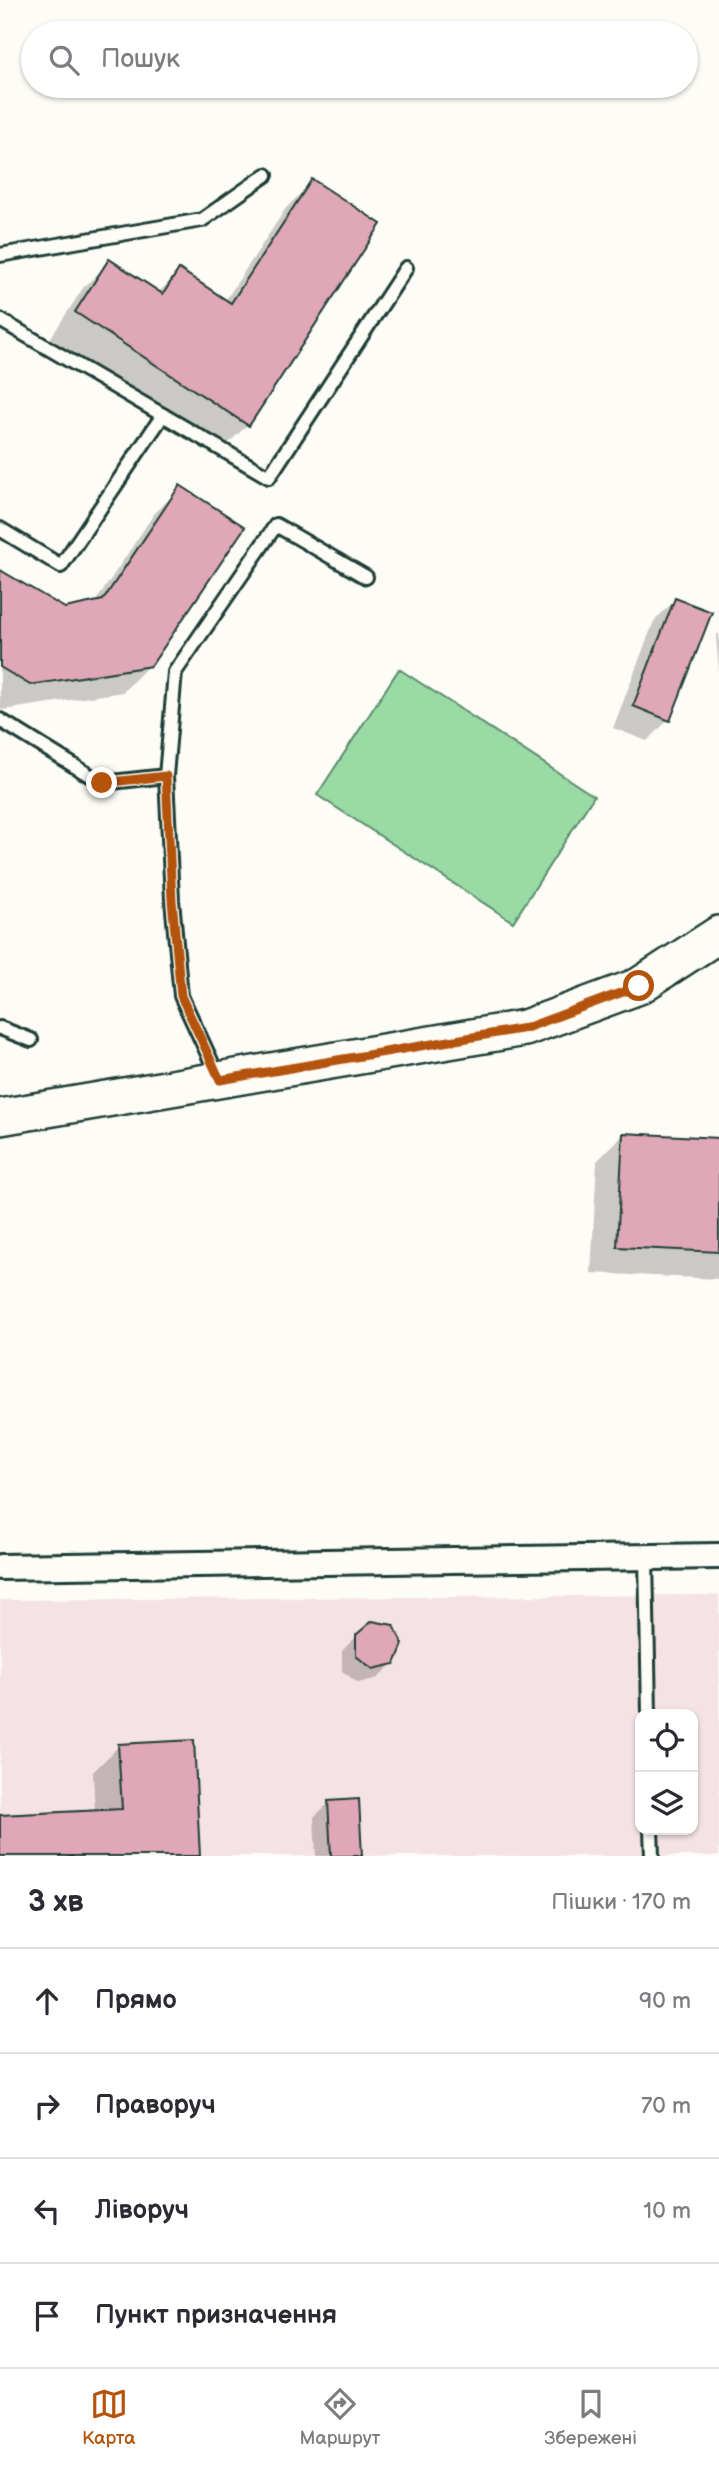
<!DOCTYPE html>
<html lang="uk">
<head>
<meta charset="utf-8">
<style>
  body { margin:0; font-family:"Balsamiq Sans",sans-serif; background:#f7f7f7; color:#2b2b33 }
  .controls { position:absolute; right:21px; bottom:21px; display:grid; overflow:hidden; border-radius:14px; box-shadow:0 2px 5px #0004 }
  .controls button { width:63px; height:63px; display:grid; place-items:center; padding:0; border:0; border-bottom:2px solid #e1e1e2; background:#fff; color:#2b2b33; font:35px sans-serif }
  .stop { position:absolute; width:21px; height:21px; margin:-16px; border:5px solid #b45309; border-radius:50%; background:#fff }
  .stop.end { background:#b45309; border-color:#fff; box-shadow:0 2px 7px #0008 }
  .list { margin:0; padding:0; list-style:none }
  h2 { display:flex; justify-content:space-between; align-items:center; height:91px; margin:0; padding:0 28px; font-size:30px }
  h2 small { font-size:23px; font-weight:400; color:#7c7c81 }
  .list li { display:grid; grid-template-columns:46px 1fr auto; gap:21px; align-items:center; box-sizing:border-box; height:105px; padding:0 28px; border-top:2px solid #e1e1e2 }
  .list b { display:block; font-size:26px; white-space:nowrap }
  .list em { font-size:23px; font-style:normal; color:#7c7c81 }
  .icon { flex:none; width:38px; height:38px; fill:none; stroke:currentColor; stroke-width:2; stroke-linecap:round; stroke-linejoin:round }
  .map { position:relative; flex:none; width:719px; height:1856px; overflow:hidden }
  .search { position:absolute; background:#fff; box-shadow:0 2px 5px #0004; left:21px; right:21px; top:21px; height:77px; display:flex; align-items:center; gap:18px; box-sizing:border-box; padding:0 24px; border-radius:38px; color:#7c7c81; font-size:26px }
  .sheet { height:511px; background:#fff }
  nav { display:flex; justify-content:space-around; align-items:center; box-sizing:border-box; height:98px; border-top:2px solid #e1e1e2; background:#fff; font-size:19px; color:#7c7c81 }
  nav a { display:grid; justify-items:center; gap:4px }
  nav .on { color:#b45309 }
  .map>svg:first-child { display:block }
  .built { fill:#f4e2e4; fill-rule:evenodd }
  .green { fill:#99daa5; stroke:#5c8c6c; stroke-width:2 }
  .shadow { fill:#0003 }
  .building { fill:#dfa7b7; stroke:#1f3d34; stroke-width:2 }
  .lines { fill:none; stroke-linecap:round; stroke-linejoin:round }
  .service-casing { stroke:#1f3d34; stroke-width:18 }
  .minor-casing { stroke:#1f3d34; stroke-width:30 }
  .secondary-casing { stroke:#1f3d34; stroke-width:40 }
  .service { stroke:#fdfcf7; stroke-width:12 }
  .minor { stroke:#fdfcf7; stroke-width:24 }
  .secondary { stroke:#fdfcf7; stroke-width:35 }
  .route { stroke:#b45309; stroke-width:9 }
</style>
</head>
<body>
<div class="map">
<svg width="719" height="1856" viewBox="0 0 719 1856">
  <rect width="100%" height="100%" fill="#fdfcf7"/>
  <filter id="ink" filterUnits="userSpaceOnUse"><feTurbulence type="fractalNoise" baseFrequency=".0143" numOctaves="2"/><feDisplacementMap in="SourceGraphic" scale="14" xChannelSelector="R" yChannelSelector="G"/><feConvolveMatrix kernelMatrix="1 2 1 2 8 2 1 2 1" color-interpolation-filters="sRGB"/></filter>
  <g filter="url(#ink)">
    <path class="built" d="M719 1595V1856H0V1600ZM640 1714H693V1830H640Z"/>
    <path class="green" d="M399 669 594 796 513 922 317 795Z"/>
    <g class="shadow">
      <path d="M312 182 378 225 247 425 221 451 50 339 83 288 110 262 158 293 180 271 225 301 286 208Z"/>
      <path d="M181 487 149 665 123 692 3 710 0 709V572L64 610 94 604 154 514Z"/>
      <path d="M675 600 668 720 647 741 613 728 654 621Z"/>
      <path d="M719 633V673L716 636Z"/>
      <path d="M623 1135 719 1140V1279L591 1273 597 1161Z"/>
      <path d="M357 1636 393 1663 378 1678 358 1683 342 1671V1651Z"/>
      <path d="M119 1746 198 1856H0V1817L95 1812 93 1772Z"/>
      <path d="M329 1803 360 1856H316L314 1817Z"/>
    </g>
    <g class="building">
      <path d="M312 179 381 224 249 426 75 312 109 259 163 294 179 269 231 303Z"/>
      <path d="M180 485 245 527 151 666 30 685 0 667V570L65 608 103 600Z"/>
      <path d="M675 598 712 612 670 721 633 706Z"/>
      <path d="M623 1133 719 1138V1252L617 1247Z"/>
      <path d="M372 1621 393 1625 403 1644 395 1664 373 1669 356 1656V1635Z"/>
      <path d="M194 1740 200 1856H0V1815L122 1809 118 1744Z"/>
      <path d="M359 1799 362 1856H331L328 1801Z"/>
    </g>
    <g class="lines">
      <g class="service-casing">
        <g id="service">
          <path d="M0 255 202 220 266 175"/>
          <path d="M0 320 269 477 406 268"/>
          <path d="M0 529 61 566 163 415"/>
          <path d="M0 720 102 783 166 776"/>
          <path d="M0 1028 31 1040"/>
          <path d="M218 1076 181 996 172 900 166 776 175 672 276 525 366 577"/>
          <path d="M646 1557 649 1714"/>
          <path d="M651 1830 652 1856"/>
        </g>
      </g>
      <g class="minor-casing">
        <path id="minor" d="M0 1567 719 1556"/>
      </g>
      <g class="secondary-casing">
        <path id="secondary" d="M0 1117 525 1028 639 986 719 934"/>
      </g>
      <use href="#service" class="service"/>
      <use href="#minor" class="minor"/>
      <use href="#secondary" class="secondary"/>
    </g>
  </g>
  <g class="lines" filter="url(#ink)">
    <path class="route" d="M102 783 166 776 172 900 181 996 220 1080 526 1028 639 986"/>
  </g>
</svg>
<div class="controls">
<button><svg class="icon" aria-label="locate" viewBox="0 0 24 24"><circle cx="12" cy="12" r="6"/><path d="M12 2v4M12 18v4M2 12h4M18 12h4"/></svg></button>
<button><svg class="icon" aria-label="layers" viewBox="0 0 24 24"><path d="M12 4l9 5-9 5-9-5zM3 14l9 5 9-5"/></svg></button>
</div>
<div class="stop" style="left:639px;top:986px"></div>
<div class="stop end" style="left:102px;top:783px"></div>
<div class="search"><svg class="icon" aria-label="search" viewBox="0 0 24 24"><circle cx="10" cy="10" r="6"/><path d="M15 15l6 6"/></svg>Пошук</div>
</div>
<section class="sheet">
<h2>3 хв<small>Пішки · 170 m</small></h2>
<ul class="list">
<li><svg class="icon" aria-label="ahead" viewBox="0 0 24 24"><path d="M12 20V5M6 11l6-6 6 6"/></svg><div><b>Прямо</b></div><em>90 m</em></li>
<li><svg class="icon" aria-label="right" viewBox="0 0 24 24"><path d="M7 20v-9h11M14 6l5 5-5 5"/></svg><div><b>Праворуч</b></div><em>70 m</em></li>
<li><svg class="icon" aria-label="left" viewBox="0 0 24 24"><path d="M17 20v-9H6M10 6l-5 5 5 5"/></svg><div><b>Ліворуч</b></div><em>10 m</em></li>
<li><svg class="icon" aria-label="arrive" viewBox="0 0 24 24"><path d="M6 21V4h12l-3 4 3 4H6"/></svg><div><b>Пункт призначення</b></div></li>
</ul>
</section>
<nav>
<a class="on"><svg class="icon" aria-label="map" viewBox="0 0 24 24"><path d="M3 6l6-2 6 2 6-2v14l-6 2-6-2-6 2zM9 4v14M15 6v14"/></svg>Карта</a>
<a><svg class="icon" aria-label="directions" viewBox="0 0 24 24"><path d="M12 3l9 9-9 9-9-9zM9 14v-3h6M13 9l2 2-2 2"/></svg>Маршрут</a>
<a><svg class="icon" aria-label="saved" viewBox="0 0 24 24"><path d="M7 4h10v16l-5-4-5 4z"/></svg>Збережені</a>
</nav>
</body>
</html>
